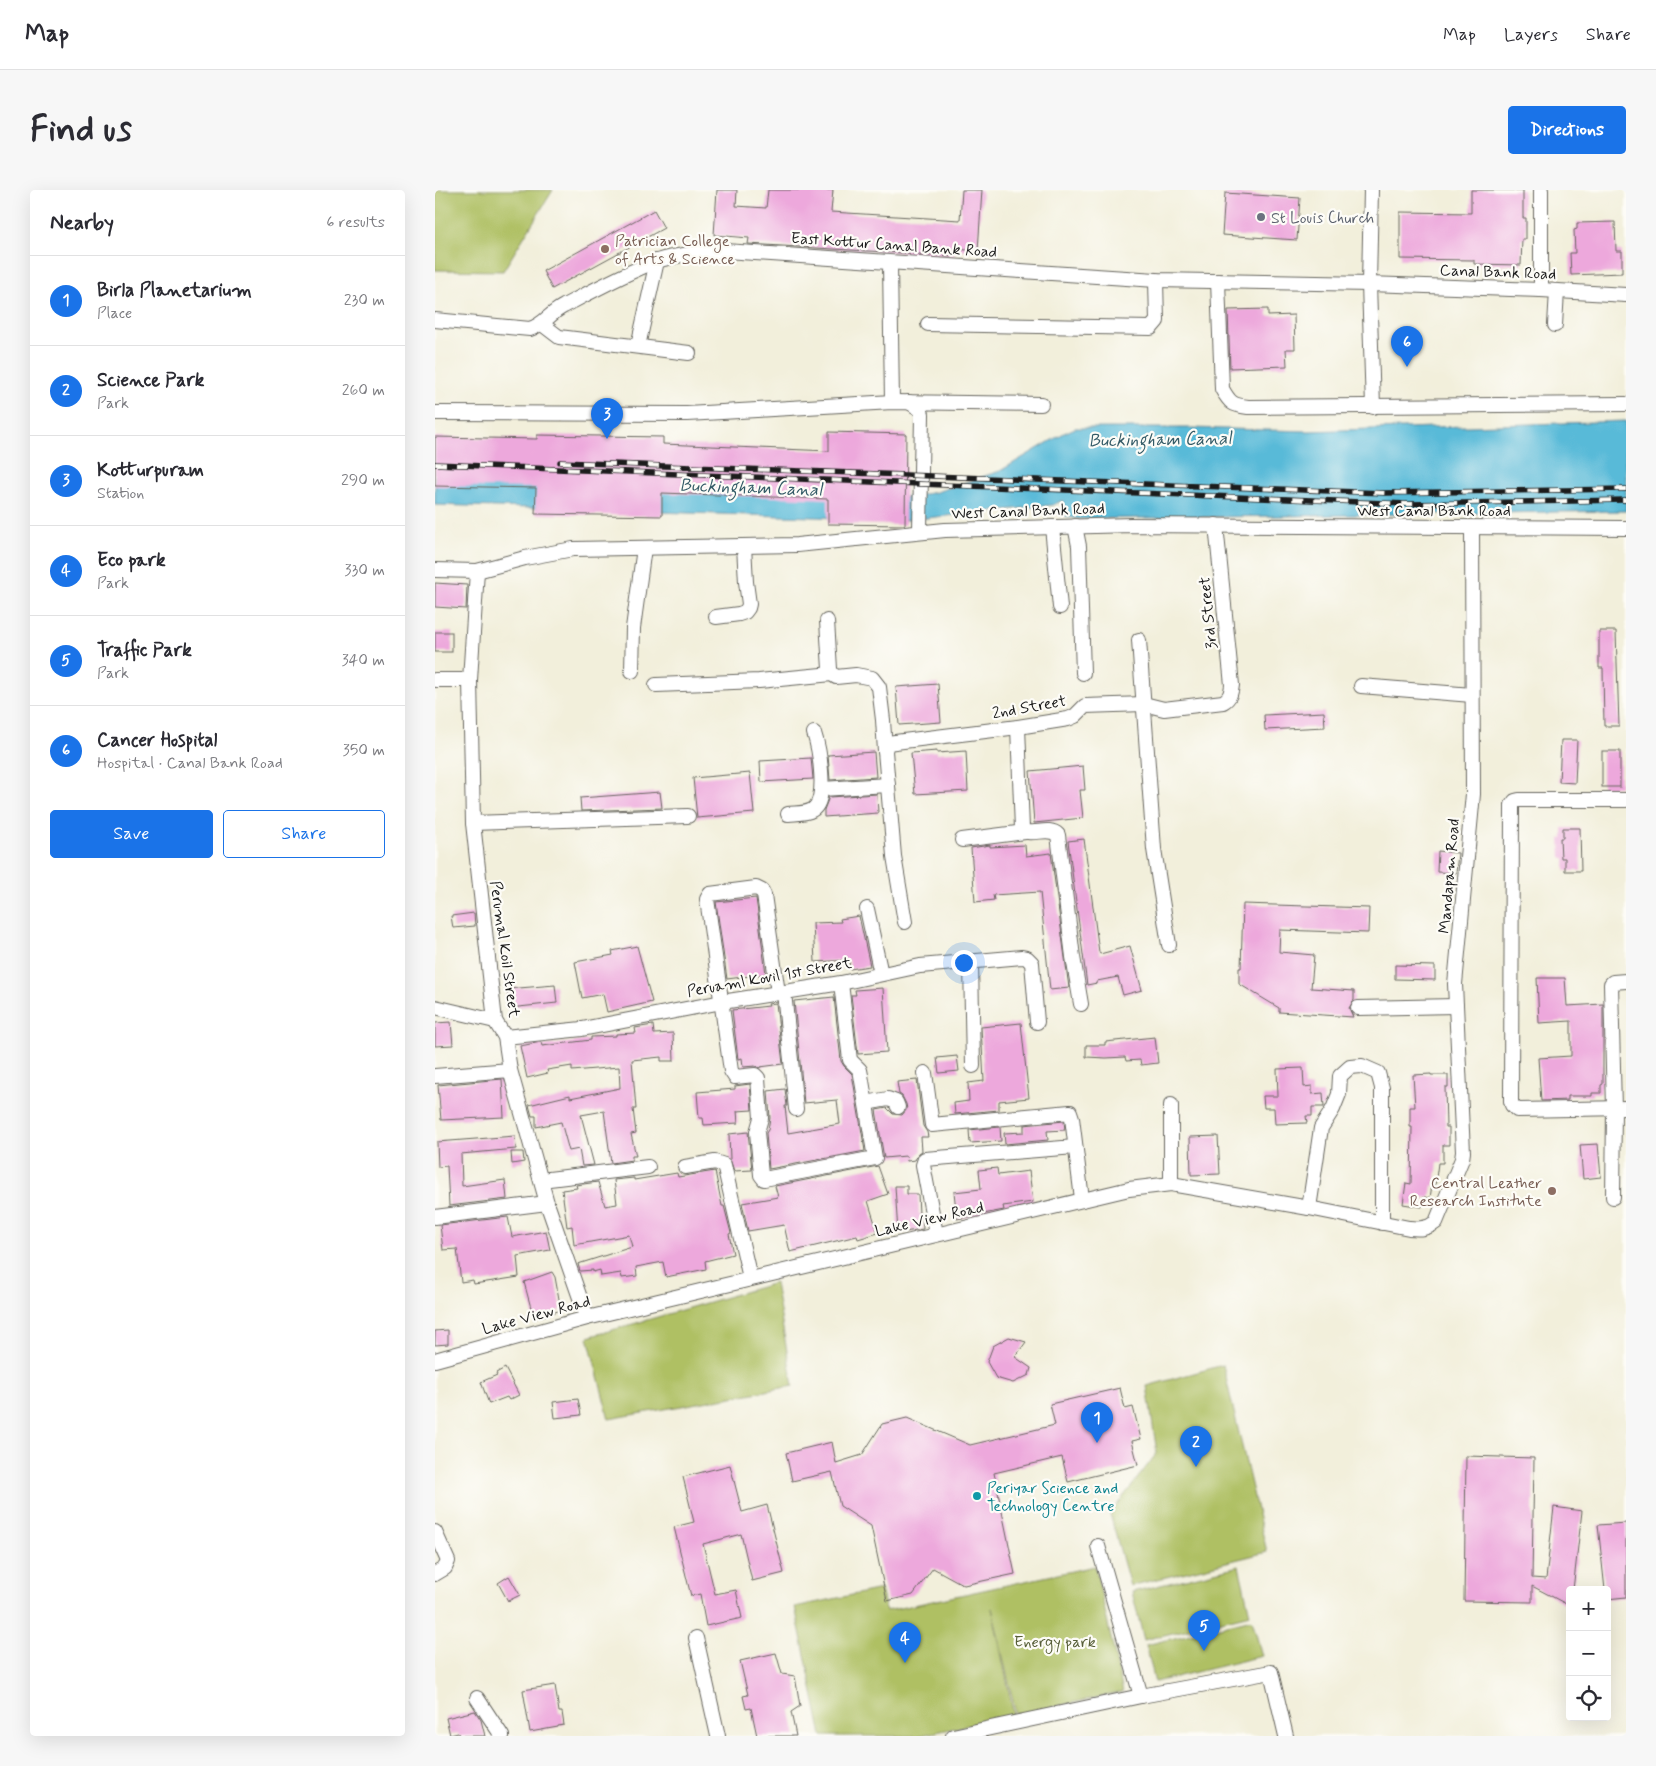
<!DOCTYPE html>
<html lang="en">
<head>
<meta charset="utf-8">
<style>
  body { margin:0; font-family:Mynerve,sans-serif; background:#f7f7f7; color:#2b2b33 }
  .controls { position:absolute; right:15px; bottom:15px; display:grid; overflow:hidden; border-radius:5px; box-shadow:0 5px 20px #0002 }
  .controls button { width:45px; height:45px; display:grid; place-items:center; padding:0; border:0; border-bottom:1px solid #e1e1e2; background:#fff; color:#2b2b33; font:25px sans-serif }
  .you { position:absolute; left:528px; top:772px; width:18px; height:18px; margin:-12px; border:4px solid #fff; border-radius:50%; background:#1a73e8; box-shadow:0 0 0 8px #1a73e833 }
  .badge { display:grid; place-items:center; width:32px; height:32px; border-radius:50%; background:#1a73e8; color:#fff; font-size:16px; font-weight:700 }
  .pin { position:absolute; translate:-50% -41px; filter:drop-shadow(0 1px 2px #0008) }
  .pin::after { content:''; position:absolute; top:26px; width:18px; height:15px; background:inherit; clip-path:polygon(0 0,100% 0,50% 100%) }
  .list { margin:0; padding:0; list-style:none }
  h2 { display:flex; justify-content:space-between; align-items:center; height:65px; margin:0; padding:0 20px; font-size:21px }
  h2 small { font-size:16px; font-weight:400; color:#7c7c81 }
  .list li { display:grid; grid-template-columns:32px 1fr auto; gap:15px; align-items:center; box-sizing:border-box; height:90px; padding:0 20px; border-top:1px solid #e1e1e2 }
  .list b { display:block; font-size:19px; white-space:nowrap }
  .list p { margin:0; font-size:16px; white-space:nowrap; color:#7c7c81 }
  .list em { font-size:16px; font-style:normal; color:#7c7c81 }
  .actions { display:flex; gap:10px; padding:15px 20px }
  .actions a { flex:1; padding:11px 0; border:1px solid #1a73e8; border-radius:5px; text-align:center; font-size:18px; color:#1a73e8 }
  .actions .main { background:#1a73e8; color:#fff }
  .icon { flex:none; width:28px; height:28px; fill:none; stroke:currentColor; stroke-width:2; stroke-linecap:round; stroke-linejoin:round }
  .map { position:relative; flex:none; width:1191px; height:1546px; overflow:hidden; border-radius:5px }
  header { display:flex; align-items:center; gap:30px; box-sizing:border-box; height:70px; padding:0 25px; background:#fff; border-bottom:1px solid #e1e1e2 }
  header strong { font-size:24px }
  nav { display:flex; gap:28px; margin-inline-start:auto; font-size:18px }
  .intro { display:flex; align-items:center; justify-content:space-between; box-sizing:border-box; height:120px; padding:0 30px }
  h1 { margin:0; font-size:35px }
  .button { padding:12px 22px; border-radius:5px; background:#1a73e8; color:#fff; font-size:18px; font-weight:700 }
  main { display:flex; gap:30px; padding:0 30px }
  aside { flex:1; background:#fff; border-radius:5px; box-shadow:0 5px 20px #0002 }
  .map>svg:first-child { display:block }
  .green { fill:#afc063; stroke:#666e40 }
  .water { fill:#59bad8; stroke:#3a6b7a }
  .building { fill:#eda8dc }
  .lines { fill:none; stroke-linecap:round; stroke-linejoin:round }
  .minor-casing { stroke:#67665f; stroke-width:16 }
  .minor { stroke:#fff; stroke-width:14 }
  .rail-casing { stroke:#1c1c1c; stroke-width:5.5 }
  .rail { stroke:#fdfcf7; stroke-width:4; stroke-dasharray:11; stroke-linecap:butt }
  .worship-dot { fill:#6b7280; stroke:#fdfcf7; stroke-width:2 }
  .education-dot { fill:#8d6e63; stroke:#fdfcf7; stroke-width:2 }
  .culture-dot { fill:#0f9aa8; stroke:#fdfcf7; stroke-width:2 }
  .labels { text-anchor:middle; stroke-width:4.5; stroke-linejoin:round; paint-order:stroke }
  .worship-label { font-size:16px; fill:#5b616d; stroke:#fdfcf7; text-anchor:start }
  .education-label { font-size:16px; fill:#785e54; stroke:#fdfcf7; text-anchor:start }
  .street-label { font-size:16px; fill:#1c1c1c; stroke:#fdfcf7 }
  .culture-label { font-size:16px; fill:#0d838f; stroke:#fdfcf7; text-anchor:start }
  .park-label { font-size:16px; fill:#575e38; stroke:#fdfcf7 }
  .water-label { font-size:18px; font-style:italic; fill:#345b67; stroke:#fdfcf7 }
</style>
</head>
<body>
<header>
<strong>Map</strong>
<nav><a>Map</a><a>Layers</a><a>Share</a></nav>
</header>
<div class="intro"><h1>Find us</h1><a class="button">Directions</a></div>
<main>
<aside>
<h2>Nearby<small>6 results</small></h2>
<ul class="list">
<li><span class="badge">1</span><div><b>Birla Planetarium</b><p>Place</p></div><em>230 m</em></li>
<li><span class="badge">2</span><div><b>Science Park</b><p>Park</p></div><em>260 m</em></li>
<li><span class="badge">3</span><div><b>Kotturpuram</b><p>Station</p></div><em>290 m</em></li>
<li><span class="badge">4</span><div><b>Eco park</b><p>Park</p></div><em>330 m</em></li>
<li><span class="badge">5</span><div><b>Traffic Park</b><p>Park</p></div><em>340 m</em></li>
<li><span class="badge">6</span><div><b>Cancer Hospital</b><p>Hospital · Canal Bank Road</p></div><em>350 m</em></li>
</ul>
<div class="actions"><a class="main">Save</a><a>Share</a></div>
</aside>
<div class="map">
<svg width="1191" height="1546" viewBox="0 0 1191 1546">
  <rect width="100%" height="100%" fill="#fdfcf7"/>
  <filter id="ink" filterUnits="userSpaceOnUse"><feTurbulence type="fractalNoise" baseFrequency=".02" numOctaves="2"/><feDisplacementMap in="SourceGraphic" scale="10" xChannelSelector="R" yChannelSelector="G"/><feConvolveMatrix kernelMatrix="1 2 1 2 8 2 1 2 1" color-interpolation-filters="sRGB"/></filter>
  <filter id="wash" filterUnits="userSpaceOnUse"><feTurbulence type="fractalNoise" baseFrequency=".0096" numOctaves="4" result="noise"/><feDisplacementMap in="SourceGraphic" scale="20" xChannelSelector="R" yChannelSelector="G"/><feGaussianBlur stdDeviation="1.12" result="paint"/><feColorMatrix in="noise" values="0 0 0 0 0 0 0 0 0 0 0 0 0 0 0 0 0 1.4 0 .05"/><feComposite in="paint" operator="in"/></filter>
  <g filter="url(#wash)">
    <rect width="100%" height="100%" fill="#f2efdb"/>
    <g class="green">
      <path d="M0 0H118L68 81 0 80Z"/>
      <path d="M340 1093 358 1196 174 1229 153 1147Z"/>
      <path d="M788 1175 832 1362 695 1396 675 1324 722 1263 712 1196Z"/>
      <path d="M660 1376 688 1502 581 1525 557 1418 579 1526 482 1546H387L360 1417 446 1399 451 1421Z"/>
      <path d="M804 1376 815 1424 709 1450 697 1402Z"/>
      <path d="M817 1429 827 1466 720 1492 711 1455Z"/>
    </g>
    <path class="water" d="M1191 231V321L643 329 630 326 628 310 618 315 472 330 0 315V285L450 311 501 302 565 281 629 243 640 238H754L873 241Z"/>
    <g id="blocks">
      <g class="building">
        <path d="M282 0H302L301 16 331 18 333 0H398L396 22 525 30 527 0H547L543 61 520 59 519 66 313 54 314 48 279 45Z"/>
        <path d="M1036 0H1088V28H1091V49H1087L1086 75 1039 74V70L965 69V22L1036 23Z"/>
        <path d="M790 3 865 8 862 50 787 45Z"/>
        <path d="M219 20 229 38 117 99 108 81Z"/>
        <path d="M1180 32 1181 61H1187V83L1136 85 1135 63H1140L1139 40 1142 39V33Z"/>
        <path d="M833 119V126L859 125 860 159H851L852 176 795 178 793 120Z"/>
        <path d="M394 242 471 244 470 335 393 334V309L227 303V326L100 324 101 298 0 296V247L102 249V245L228 247V254L394 261Z"/>
        <path d="M0 393 32 395 31 419 0 417Z"/>
        <path d="M1164 441H1181L1184 536H1169L1168 478H1164Z"/>
        <rect x="0" y="442" width="17" height="20"/>
        <path d="M503 494 506 532 464 535 461 497Z"/>
        <path d="M889 522 890 537 830 540 829 525Z"/>
        <path d="M1126 550H1142L1140 593 1124 592Z"/>
        <path d="M502 561V563L531 561 533 601 480 604 476 563Z"/>
        <rect x="1167" y="561" width="18" height="36"/>
        <path d="M439 562 441 587 395 590 393 565Z"/>
        <path d="M376 568 378 589 326 592 325 571Z"/>
        <path d="M648 576 650 600H645L648 628 599 633 595 581Z"/>
        <path d="M315 583 319 623 262 628 258 588Z"/>
        <path d="M225 602 227 618 146 621 145 608Z"/>
        <path d="M442 604 443 623 389 627V620L394 607Z"/>
        <path d="M1128 638H1145L1146 681H1130V668H1126L1125 648H1128Z"/>
        <path d="M649 649 664 762 665 764 695 756 707 800 688 805 683 787 662 791V793L652 795 633 651Z"/>
        <path d="M555 655V657L590 655 591 666 616 663 634 798 615 800 605 702 558 705 559 710 540 712 536 658Z"/>
        <path d="M1003 661 1023 663 1021 683 1002 682Z"/>
        <path d="M321 708 331 784 292 789 281 712Z"/>
        <path d="M808 714 934 718 933 743 845 740 844 762 879 765 876 798 919 801V810L914 818 918 827 844 822V818L804 794V778H806Z"/>
        <path d="M39 723 40 736 18 738 16 726Z"/>
        <path d="M424 726 435 776 415 779 414 770 380 772 378 733 406 732 405 729Z"/>
        <path d="M202 756 217 812 172 822 168 804 147 808 140 772 178 765 177 761Z"/>
        <path d="M960 775 1000 776V790L960 789Z"/>
        <path d="M1102 788H1130L1132 816 1168 814V894L1166 895V903H1157V906H1133V910L1106 911 1103 868 1136 866V831L1104 833Z"/>
        <path d="M120 795 122 813 74 818 72 799Z"/>
        <path d="M448 798 452 862 423 864 416 805H421L420 800Z"/>
        <path d="M399 807 406 871 409 876 417 884 430 961 334 979 331 943 333 940 335 928 333 901 350 899 352 916H350L353 943 405 934 402 910 369 913 359 811Z"/>
        <path d="M341 813 348 874 325 877V878L320 876 308 877 307 868 303 869 297 820 334 816 333 814Z"/>
        <path d="M16 832 18 855 0 856V833Z"/>
        <path d="M586 833 594 908 564 911V920L520 924 519 913 534 911 533 893 549 891 546 837Z"/>
        <path d="M218 835 219 844 238 843 239 871H226V867L197 870 201 919H198L201 943 196 944 201 966H197V970L176 973 169 921 146 925 159 975 147 976 144 959 134 961 126 932 101 937V926H97L94 915 135 905V908L185 898 184 877 137 881V876L112 880 113 883 92 888 85 856 106 852 107 856 156 850V847L181 846V844L201 843 200 838Z"/>
        <path d="M720 847 723 873 706 875 705 870 691 871 690 867 671 868 651 867V855H670V852Z"/>
        <path d="M522 866 524 881 504 883 502 868Z"/>
        <path d="M868 878 869 897 877 896V904L888 903 889 917H877V926H871L872 933 840 934 839 918H829L828 906H843L842 879Z"/>
        <path d="M996 884V885H1013V897H1010L1011 937H1014V955H1008V973H1003L1000 996 997 995 995 1008 989 1007 987 1017 968 1014 971 993 976 994 977 937H975V917H980L978 885Z"/>
        <path d="M67 889 69 927 6 930 3 895Z"/>
        <path d="M482 890 488 936 492 942 493 947H486L487 961 484 963 480 970 472 971 471 966 449 968 441 920 452 918 458 924 467 925 472 919 471 914 467 906 464 904 462 892Z"/>
        <path d="M315 894 317 920 302 921 303 933 269 935 268 928H264L262 902 300 899V896Z"/>
        <path d="M629 931 630 940 612 941 613 950 570 954 569 943 589 942V935Z"/>
        <path d="M565 937 566 951 535 953 534 940Z"/>
        <path d="M313 942 317 980 299 981 295 969 294 944Z"/>
        <path d="M80 946 81 959 26 964 27 996 70 990 72 1009 14 1016 12 976 3 977 2 952Z"/>
        <path d="M783 946 785 984 756 985 755 947Z"/>
        <path d="M1163 954 1166 987 1148 989 1145 955Z"/>
        <path d="M76 962H88L89 972 77 974Z"/>
        <path d="M443 976 453 1004 433 1011 443 1043 423 1049 422 1046 355 1062 349 1035 313 1041 307 1013 343 1007 340 996Z"/>
        <path d="M562 978 563 985 594 981 598 1012 568 1016 569 1020 522 1029 519 1002 546 999 544 980Z"/>
        <path d="M280 981 287 1016H289L296 1043 294 1044 298 1064 270 1071 271 1079 231 1087 228 1072 201 1077 202 1086 187 1088 186 1083 166 1086 165 1080 158 1082V1080L145 1081 143 1074 197 1057 194 1045 139 1055 137 1036 132 1037 127 1000 142 998 141 995 163 992 170 1016 182 1014 179 990 199 988V990L242 983 243 987Z"/>
        <path d="M460 996H472V1004H483L484 1024H487L488 1039 463 1043Z"/>
        <path d="M73 1027 77 1047 111 1041 115 1060 82 1066 84 1087 39 1094 38 1090 26 1092 22 1059 8 1060 5 1035Z"/>
        <path d="M117 1082 120 1087 126 1120 99 1129 89 1092Z"/>
        <path d="M13 1140V1154L0 1155V1141Z"/>
        <path d="M574 1147 591 1152 580 1167 596 1178 594 1185 578 1193 561 1188 552 1172 558 1156Z"/>
        <path d="M70 1178 84 1205 74 1210 72 1207 54 1214 46 1192 62 1185 61 1183Z"/>
        <path d="M685 1198 690 1219 698 1217 706 1249 697 1251 703 1275 633 1292 627 1267 559 1283 580 1384 529 1395 498 1378 478 1405 452 1411 436 1336 405 1316 397 1282 357 1291 351 1263 397 1252 401 1273 427 1265 447 1234 472 1228 535 1255 620 1235 615 1214Z"/>
        <path d="M143 1209 146 1225 120 1228 118 1212Z"/>
        <path d="M1031 1266 1099 1268 1097 1388 1111 1389 1119 1317 1147 1321 1138 1400H1135V1416L1097 1396V1412L1029 1411Z"/>
        <path d="M295 1275 307 1322 332 1315 349 1383 317 1391 306 1344 268 1354 280 1404 301 1400 307 1428 271 1436 265 1404 256 1406 239 1337 259 1332 248 1287Z"/>
        <path d="M1191 1333V1407L1172 1409V1400H1170L1163 1335Z"/>
        <path d="M74 1386 85 1405 73 1411 63 1393Z"/>
        <path d="M341 1463 347 1484 360 1486 365 1516 356 1522 361 1546H322L316 1518 311 1519 308 1506 313 1505 305 1471Z"/>
        <path d="M120 1495 124 1522H127L129 1535 123 1536V1537L95 1542 88 1500Z"/>
        <path d="M40 1521 46 1530 50 1546H24L23 1543 15 1545 11 1528Z"/>
      </g>
    </g>
  </g>
  <g filter="url(#ink)">
    <use href="#blocks" fill-opacity="0" stroke="#67665f" stroke-width="1"/>
    <g class="lines">
      <g class="minor-casing">
        <g id="minor">
          <path d="M936 0 934 94 938 217"/>
          <path d="M1106 0V100"/>
          <path d="M455 73 457 212"/>
          <path d="M783 91 787 199C795 213 797 215 813 217L1191 214"/>
          <path d="M0 130 95 139C109 135 116 122 129 116 159 100 190 83 222 71 244 64 267 62 290 61L721 90 934 94 1106 100 1191 105"/>
          <path d="M107 134 124 147 254 163"/>
          <path d="M493 134 716 138 722 131 721 90"/>
          <path d="M1120 135 1122 101"/>
          <path d="M203 156 222 71"/>
          <path d="M474 212 485 219 487 224 485 341"/>
          <path d="M0 223 252 224 457 212 606 214"/>
          <path d="M640 336 644 356 648 483"/>
          <path d="M617 337 625 417"/>
          <path d="M0 380 42 381 90 368 138 359 362 355 510 340 697 335 1191 338"/>
          <path d="M42 381 35 490 38 633 60 831 70 847 75 880 112 1013 152 1128"/>
          <path d="M281 427 304 424 310 422 313 418 314 414 311 392 309 356"/>
          <path d="M392 431 395 479 397 484 401 487 421 485 437 488 444 497 448 530 450 561"/>
          <path d="M704 450 719 659 734 755"/>
          <path d="M197 481 198 438 209 358"/>
          <path d="M0 490H35"/>
          <path d="M221 495 324 491 397 484"/>
          <path d="M926 496 1037 505"/>
          <path d="M583 537 587 639C596 648 613 635 623 645L638 767 646 814"/>
          <path d="M387 599 453 595"/>
          <path d="M1191 610H1084L1080 611 1077 615 1076 911 1077 915 1082 920 1191 918"/>
          <path d="M353 624C360 623 370 624 377 620 394 611 384 558 379 543"/>
          <path d="M38 633 253 626"/>
          <path d="M527 650 590 642"/>
          <path d="M432 719 446 784"/>
          <path d="M470 732 459 666 450 561 452 553 583 537 633 529 640 526 650 516 709 514 729 519 788 512C795 508 796 503 797 495L781 335"/>
          <path d="M536 772 538 876"/>
          <path d="M349 802 361 919"/>
          <path d="M343 803 329 705 327 701 321 698 275 704 272 709 296 881 300 887 320 885 323 888 326 928 322 942 326 985 329 989 440 968 426 885 425 880 415 870 406 793"/>
          <path d="M0 817 60 831"/>
          <path d="M923 818 1021 816"/>
          <path d="M70 847 147 839 287 812 406 793 485 776 587 767 592 768 597 773 602 832"/>
          <path d="M490 883 497 935 635 922 637 928 647 1009"/>
          <path d="M0 886 75 880"/>
          <path d="M431 913 453 909 461 912 463 917"/>
          <path d="M250 977 280 972 289 975 315 1088"/>
          <path d="M106 990 213 977"/>
          <path d="M736 994V915"/>
          <path d="M1178 1007 1179 919 1176 794 1178 792 1191 791"/>
          <path d="M874 1018 886 938 898 919 904 904 905 886 915 877 927 876 943 883 947 898V1033"/>
          <path d="M0 1027 112 1013"/>
          <path d="M501 1044 488 975 490 969 640 957"/>
          <path d="M0 1170 152 1128 694 999 736 994 874 1018 974 1038C985 1039 992 1039 1001 1032L1027 969 1028 962 1020 794 1038 604 1037 338"/>
          <path d="M0 1342 13 1371 10 1378 0 1384"/>
          <path d="M663 1356 706 1506"/>
          <path d="M261 1448 283 1546"/>
          <path d="M42 1508 67 1546"/>
          <path d="M518 1546 706 1506 836 1482 851 1546"/>
        </g>
      </g>
      <use href="#minor" class="minor"/>
      <g class="rail-casing">
        <g id="rail">
          <path d="M125 272 950 303 1191 299"/>
          <path d="M0 274 973 314 1191 310"/>
        </g>
      </g>
      <use href="#rail" class="rail"/>
    </g>
  </g>
  <circle class="worship-dot" cx="826" cy="27" r="5"/>
  <g class="education-dot">
    <circle cx="170" cy="59" r="5"/>
    <circle cx="1117" cy="1001" r="5"/>
  </g>
  <circle class="culture-dot" cx="542" cy="1306" r="5"/>
  <g class="labels">
    <g class="worship-label">
      <text x="836" y="33">St Louis Church</text>
    </g>
    <g class="education-label">
      <text x="180" y="56">Patrician College<tspan x="180" dy="18">of Arts &amp; Science</tspan></text>
      <text x="1107" y="998" text-anchor="end">Central Leather<tspan x="1107" dy="18">Research Institute</tspan></text>
    </g>
    <g class="street-label">
      <text transform="translate(459 54) rotate(4)" y="6">East Kottur Canal Bank Road</text>
      <text transform="translate(1063 81) rotate(2)" y="6">Canal Bank Road</text>
      <text transform="translate(593 320) rotate(-2)" y="6">West Canal Bank Road</text>
      <text x="999" y="326">West Canal Bank Road</text>
      <text transform="translate(772 423) rotate(-96)" y="6">3rd Street</text>
      <text transform="translate(594 516) rotate(-10)" y="6">2nd Street</text>
      <text transform="translate(1013 686) rotate(-85)" y="6">Mandapam Road</text>
      <text transform="translate(71 759) rotate(82)" y="6">Perumal Koil Street</text>
      <text transform="translate(334 786) rotate(-10)" y="6">Peruaml Kovil 1st Street</text>
      <text transform="translate(494 1028) rotate(-13)" y="6">Lake View Road</text>
      <text transform="translate(101 1124) rotate(-15)" y="6">Lake View Road</text>
    </g>
    <g class="culture-label">
      <text x="552" y="1303">Periyar Science and<tspan x="552" dy="18">Technology Centre</tspan></text>
    </g>
    <g class="park-label">
      <text x="620" y="1457">Energy park</text>
    </g>
    <g class="water-label">
      <text transform="translate(725 249) rotate(-1)" y="6">Buckingham Canal</text>
      <text transform="translate(316 297) rotate(2)" y="6">Buckingham Canal</text>
    </g>
  </g>
</svg>
<div class="controls">
<button>+</button>
<button>−</button>
<button><svg class="icon" aria-label="locate" viewBox="0 0 24 24"><circle cx="12" cy="12" r="6"/><path d="M12 2v4M12 18v4M2 12h4M18 12h4"/></svg></button>
</div>
<div class="you"></div>
<div class="pin badge" style="left:662px;top:1253px">1</div>
<div class="pin badge" style="left:761px;top:1277px">2</div>
<div class="pin badge" style="left:172px;top:249px">3</div>
<div class="pin badge" style="left:470px;top:1473px">4</div>
<div class="pin badge" style="left:769px;top:1461px">5</div>
<div class="pin badge" style="left:972px;top:177px">6</div>
</div>
</main>
</body>
</html>
